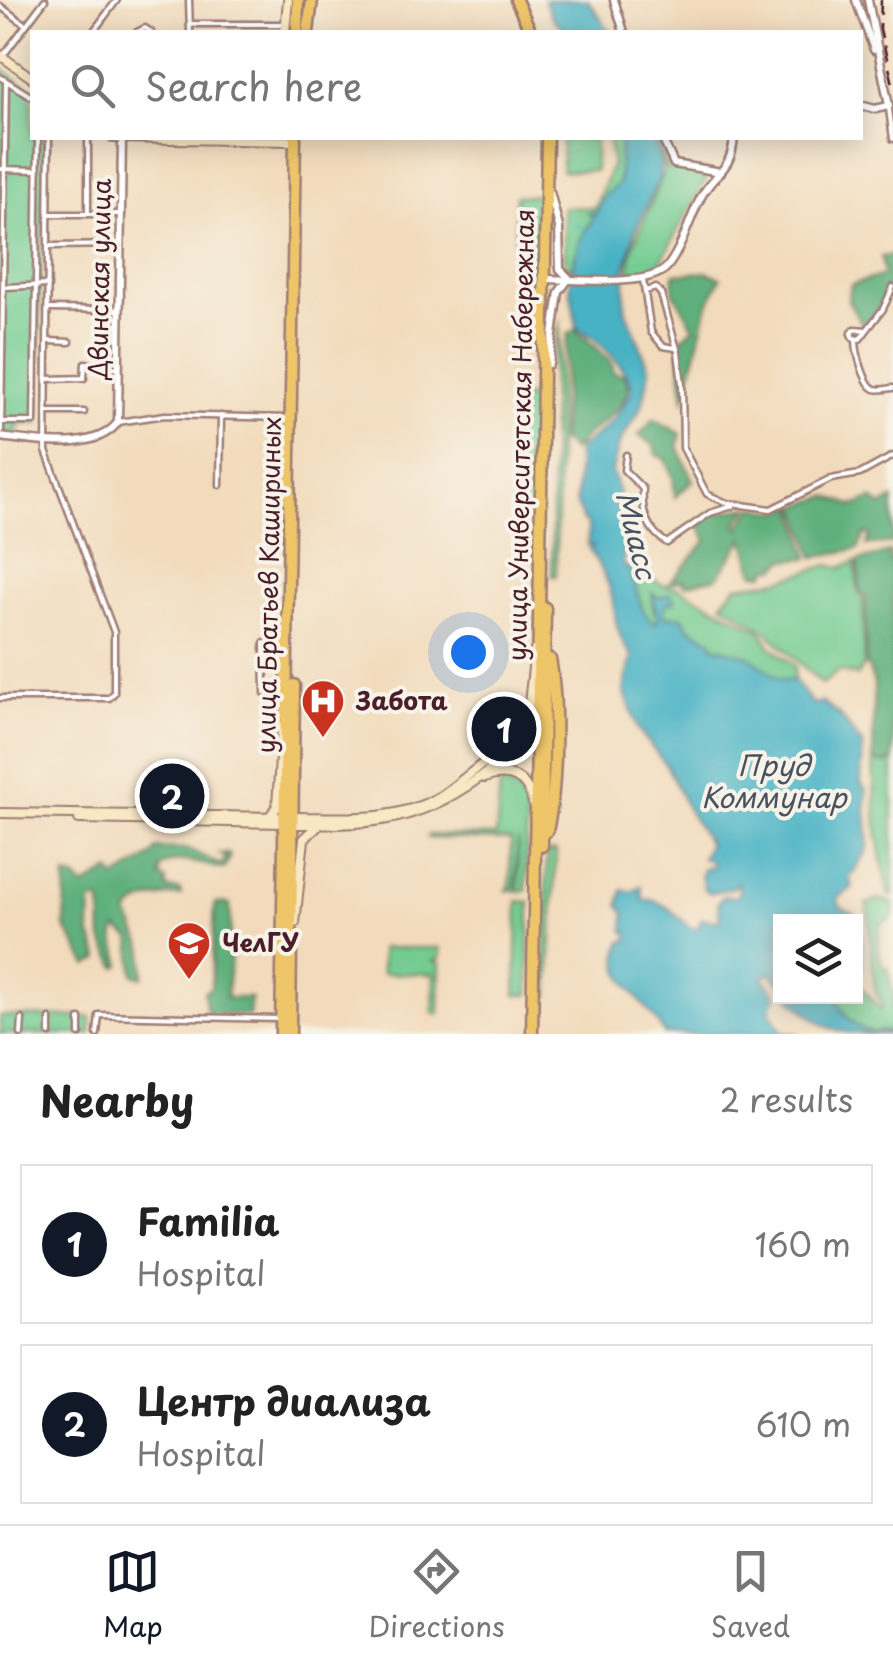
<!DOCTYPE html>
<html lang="en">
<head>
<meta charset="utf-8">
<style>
  body { margin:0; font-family:"Playpen Sans",sans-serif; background:#f2f2f2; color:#222 }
  .controls { position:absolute; right:30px; bottom:30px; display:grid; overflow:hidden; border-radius:0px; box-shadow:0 5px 25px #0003 }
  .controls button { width:90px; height:90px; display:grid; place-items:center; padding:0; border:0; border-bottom:2px solid #e0e0e0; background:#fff; color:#222; font:50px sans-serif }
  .you { position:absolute; left:468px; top:652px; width:35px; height:35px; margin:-25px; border:8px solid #fff; border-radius:50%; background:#1a73e8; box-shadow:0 0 0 15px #1a73e833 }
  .badge { display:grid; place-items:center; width:65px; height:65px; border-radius:50%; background:#111827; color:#fff; font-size:32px; font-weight:700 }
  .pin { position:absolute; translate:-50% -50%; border:5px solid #fff; box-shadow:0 2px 10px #0006 }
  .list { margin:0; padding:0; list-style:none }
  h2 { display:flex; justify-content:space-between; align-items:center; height:130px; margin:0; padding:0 40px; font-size:42px }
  h2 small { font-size:32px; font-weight:400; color:#767676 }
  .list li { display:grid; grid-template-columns:65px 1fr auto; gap:30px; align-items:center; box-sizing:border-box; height:160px; margin:0 20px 20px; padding:0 20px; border:2px solid #e0e0e0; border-radius:0px }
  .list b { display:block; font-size:38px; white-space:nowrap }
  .list p { margin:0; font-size:32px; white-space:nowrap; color:#767676 }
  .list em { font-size:32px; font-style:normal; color:#767676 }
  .icon { flex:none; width:55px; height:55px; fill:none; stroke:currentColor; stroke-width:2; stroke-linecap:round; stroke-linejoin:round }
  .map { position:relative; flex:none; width:893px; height:1034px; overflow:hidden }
  .search { position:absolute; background:#fff; box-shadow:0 5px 25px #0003; left:30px; right:30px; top:30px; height:110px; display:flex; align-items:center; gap:25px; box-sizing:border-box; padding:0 35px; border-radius:0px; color:#767676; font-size:38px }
  .sheet { height:490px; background:#fff }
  nav { display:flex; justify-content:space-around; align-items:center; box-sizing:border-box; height:140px; border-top:2px solid #e0e0e0; background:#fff; font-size:28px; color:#767676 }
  nav a { display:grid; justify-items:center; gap:5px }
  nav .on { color:#111827 }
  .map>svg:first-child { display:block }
  .green { fill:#74cc92; stroke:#5f765e; stroke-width:2.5 }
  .forest { fill:#5fb07c; stroke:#546854; stroke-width:2.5 }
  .water { fill:#47b2c4; stroke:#486878; stroke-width:2.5 }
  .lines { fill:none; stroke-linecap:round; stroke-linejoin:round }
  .stream { stroke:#47b2c4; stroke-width:2.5 }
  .minor-casing { stroke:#9e7d74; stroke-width:9 }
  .tertiary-casing { stroke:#9e7d74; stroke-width:11 }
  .secondary-casing { stroke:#9e7d74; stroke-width:12 }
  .primary-casing { stroke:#9e7d74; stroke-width:15 }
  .minor { stroke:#fff; stroke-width:4 }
  .tertiary { stroke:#fff; stroke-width:6 }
  .secondary { stroke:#f8e8c3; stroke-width:8 }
  .primary { stroke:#eec569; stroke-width:10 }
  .rail { stroke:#4a1f2b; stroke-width:2.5; stroke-dasharray:15 8; stroke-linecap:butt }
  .labels { text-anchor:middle; stroke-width:8; stroke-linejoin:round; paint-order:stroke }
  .street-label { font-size:25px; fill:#4a1f2b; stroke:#f7f3e8 }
  .poi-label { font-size:25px; font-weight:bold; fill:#4a1f2b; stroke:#f7f3e8; text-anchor:start }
  .water-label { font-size:28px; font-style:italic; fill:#495261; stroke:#f7f3e8 }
</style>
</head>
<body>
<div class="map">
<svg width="893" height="1034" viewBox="0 0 893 1034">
  <rect width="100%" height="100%" fill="#f7f3e8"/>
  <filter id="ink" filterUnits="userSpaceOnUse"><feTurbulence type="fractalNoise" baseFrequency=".01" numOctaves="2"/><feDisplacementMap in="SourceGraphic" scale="20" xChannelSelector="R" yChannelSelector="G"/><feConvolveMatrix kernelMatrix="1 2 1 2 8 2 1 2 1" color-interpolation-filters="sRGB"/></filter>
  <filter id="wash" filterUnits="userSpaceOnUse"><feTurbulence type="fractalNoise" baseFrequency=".0048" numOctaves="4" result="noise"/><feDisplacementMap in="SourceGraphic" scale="40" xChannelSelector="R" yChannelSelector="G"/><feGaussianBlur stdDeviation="2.25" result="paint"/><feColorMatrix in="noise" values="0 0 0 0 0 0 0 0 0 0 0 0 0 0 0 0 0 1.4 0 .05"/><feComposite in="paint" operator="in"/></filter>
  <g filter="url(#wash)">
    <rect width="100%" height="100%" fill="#f2dbbc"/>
    <g class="green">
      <path d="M0 67 32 91V138H44L38 424H18L17 434 0 432Z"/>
      <rect x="562" y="138" width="33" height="33"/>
      <path d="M608 138H620L619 183C596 209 581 234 571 269L565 262 563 207 595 208 612 164Z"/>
      <path d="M657 138 669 168 707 171 708 175 659 265 644 272H629L632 249 665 170Z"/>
      <path d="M539 195 543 199 539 238 538 229 536 239 535 307H514L516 196Z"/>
      <path d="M560 320 556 576H552V371Z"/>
      <path d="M519 397H537L536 513 517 512 515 509 517 400Z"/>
      <path d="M855 562 858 591 863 599 864 666 857 676 839 671 822 684 765 630 722 603 736 586 780 580 829 565 840 568Z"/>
      <path d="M633 564 660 584 679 588 761 631 770 646 795 666 794 680H781L749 657 713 646 676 617 663 616 665 604 654 595 652 604 658 621 654 624 645 617 628 567Z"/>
      <path d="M893 759V896L888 894 877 830 873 761 887 764Z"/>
      <path d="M500 784 517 789 527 803 526 891H518V840L515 890H507L510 887 511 840 428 838V835L496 836Z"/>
      <path d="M552 851 556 852 549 995H545L547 853Z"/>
      <path d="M879 899 893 903V917L880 925C879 939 878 957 884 969L888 967 893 992V1033C888 1031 883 1032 877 1032 857 1034 842 1014 836 997L856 996V981L881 1010 882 1003 875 992 867 904Z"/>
      <path d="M518 901 530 902 529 995H516Z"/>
      <path d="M381 948H440V958L434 961 440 963 439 1014 433 1013 434 974 382 973Z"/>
      <path d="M0 1016 91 1017V1034H0Z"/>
    </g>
    <g class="forest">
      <path d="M893 255C893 279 885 311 862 324L848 301 851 285 884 275 881 257Z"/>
      <path d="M707 272 721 278 708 304 684 402 679 341 694 327 673 291 674 274Z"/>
      <path d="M576 330 611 361 614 373 623 374 629 386C618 422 593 421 573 451L561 440 566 345 568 334Z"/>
      <path d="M654 419 681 434 678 446 693 481 675 497 673 477 665 458 656 454 654 445 639 435Z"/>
      <path d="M828 496 854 506 872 499 882 506 893 499V543L867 545 870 535 865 534 858 549 814 557 797 506Z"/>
      <path d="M794 505 809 558 784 560 776 568H768L765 574 754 573 744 538 718 577 685 585 684 580 670 583 707 540 698 524 715 513 750 507 736 524 741 529V524L755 507 779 512Z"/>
      <path d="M890 552V562H893V759L887 764 873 761 874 683 866 662V596L860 591 858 561Z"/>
      <path d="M157 848 188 849 221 865 226 858 220 854H229L230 859 224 869C201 866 181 853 161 867L160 877 166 881 167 889 180 890 181 895C162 896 141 898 128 913L144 950 143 977 134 975 131 938 117 929 114 938 121 965 117 967 102 940 101 901H91L90 933 100 959 87 965 65 927 66 876 75 878 84 887 111 871 115 879 153 855Z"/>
      <path d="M215 903 230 904 231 958 226 998H251L249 1016 207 1013 204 992 211 988Z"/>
    </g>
    <g class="water">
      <path d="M544 0H588L610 32H567L553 19Z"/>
      <path d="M620 138H654L661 167 659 179 635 231 625 271V308L650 370 642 406 619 444 612 472 619 494 616 498 625 540 623 564C641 580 634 609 654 623L658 621 652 593 658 598 671 594 675 602 665 604 663 616 682 617 688 627 712 640 713 646 749 656 781 680H794L813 704 822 702 841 717 863 746 861 783 867 792C863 810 870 829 868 848 863 859 856 868 849 879L853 887 838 898 840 907 854 914 862 941 863 968 856 972V922H780V983L771 973 763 978 777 995 770 1009 782 1032 799 1034H664C649 1000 606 983 622 941H628L629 933 624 931 625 913 619 904 623 890 632 892 641 886 643 900C664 898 677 917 692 929L698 928 701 919 720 921 718 902 724 896 735 897 739 893 738 882 732 888 710 893 704 889 701 874 705 867H712L711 861 702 858 709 844 686 807 668 768 638 729 624 690 632 656C610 625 619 617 609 586 604 572 597 562 590 550L593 546H588V523L583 521 576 502 578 449C602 431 621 418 632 388 626 366 597 337 577 328L570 287 572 270 581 238 594 217 587 213 595 214 604 197 619 183Z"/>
      <path d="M790 997H836C843 1014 852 1026 870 1032 880 1034 883 1029 893 1034 835 1034 829 1034 790 997Z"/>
    </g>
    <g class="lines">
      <path class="stream" d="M573 222 584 230"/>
    </g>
  </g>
  <g filter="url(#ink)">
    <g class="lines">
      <g class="minor-casing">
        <g id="minor">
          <path d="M189 0 190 32"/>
          <path d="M0 6 26 25"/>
          <path d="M190 24H286"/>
          <path d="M93 32 117 0"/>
          <path d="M137 32 145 28 151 32"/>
          <path d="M2 57 45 0"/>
          <path d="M0 77 32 97"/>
          <path d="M889 109 893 139"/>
          <path d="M88 138V214"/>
          <path d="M0 169 38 170"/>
          <path d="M49 214H122"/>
          <path d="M49 246 119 245"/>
          <path d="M643 280 651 332 663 346 676 348"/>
          <path d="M5 287 48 285"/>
          <path d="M645 291 656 288 661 294 678 352 682 384 683 448 707 494 727 503 771 509 831 479 860 474 893 456"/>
          <path d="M48 309 118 310"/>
          <path d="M866 330 855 329 851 334 853 338 860 339 883 309 893 287"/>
          <path d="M856 340C856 351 864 385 875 389 881 391 887 388 893 388"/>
          <path d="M48 341 70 342"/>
          <path d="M47 379 84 378 85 363 117 368"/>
          <path d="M47 412H84"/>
          <path d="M0 422H34L38 138"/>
          <path d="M118 422 165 415 288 418"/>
          <path d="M1 432 6 81"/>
          <path d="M626 455 624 470 643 489C641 512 647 530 667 543L710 513 733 506"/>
          <path d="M220 485 221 416"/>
          <path d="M264 643 265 693H282"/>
          <path d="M0 698H109L114 693V632L46 451 49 138"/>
          <path d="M21 1034 22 1019"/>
          <path d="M50 1034V1019"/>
          <path d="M80 1034V1019"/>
          <path d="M97 1034 99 1015 280 1019"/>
        </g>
      </g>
      <g class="tertiary-casing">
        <g id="tertiary">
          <path d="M614 0 624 32"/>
          <path d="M856 0 874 50"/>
          <path d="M860 105 875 109 889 106 868 0"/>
          <path d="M662 138 674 164 721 172"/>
          <path d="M550 192 559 227 560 269 569 278"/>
          <path d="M546 279C573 279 649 288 667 267 683 247 689 219 701 197 716 170 731 172 734 138"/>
          <path d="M549 364 559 292 568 280"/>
          <path d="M0 437C33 441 96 453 118 422L122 138"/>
        </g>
      </g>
      <g class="secondary-casing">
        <g id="secondary">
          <path d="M285 32 288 0"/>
          <path d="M0 55 32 78"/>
          <path d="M113 138 295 141"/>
          <path d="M519 738 527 721 535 650"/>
          <path d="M484 778C509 769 527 777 533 803"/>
          <path d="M0 813 285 817"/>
          <path d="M269 817 277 807 282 725"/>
          <path d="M294 817C342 817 395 823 439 797 461 784 515 731 536 736"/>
          <path d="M79 819 285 823"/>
          <path d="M294 824C381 825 421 822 493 768 507 758 524 748 536 734"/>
          <path d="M295 923 304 839 319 825"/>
        </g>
      </g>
      <g class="primary-casing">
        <g id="primary">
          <path d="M516 0 531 32"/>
          <path d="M297 32 298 0"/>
          <path d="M308 32 312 0"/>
          <path d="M547 831C557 787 558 703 550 659"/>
          <path d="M542 846 545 608"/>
          <path d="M281 1034 295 138"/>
          <path d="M290 1034 294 685"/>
          <path d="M532 1034 547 138"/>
        </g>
      </g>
      <use href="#minor" class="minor"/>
      <use href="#tertiary" class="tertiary"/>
      <use href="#secondary" class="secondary"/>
      <use href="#primary" class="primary"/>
      <path class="rail" d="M881 0 880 29 893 84"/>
    </g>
  </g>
  <defs>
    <g id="hospital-pin" transform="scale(2.25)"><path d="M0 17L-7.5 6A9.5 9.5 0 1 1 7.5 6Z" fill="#c8321e" stroke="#f7f3e8"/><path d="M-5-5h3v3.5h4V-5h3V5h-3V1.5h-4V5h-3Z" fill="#fff"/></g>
    <g id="university-pin" transform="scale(2.25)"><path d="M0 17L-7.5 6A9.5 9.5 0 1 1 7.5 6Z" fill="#c8321e" stroke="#f7f3e8"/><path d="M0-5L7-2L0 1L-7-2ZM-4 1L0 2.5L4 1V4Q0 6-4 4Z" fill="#fff"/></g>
  </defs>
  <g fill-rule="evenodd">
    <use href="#hospital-pin" x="323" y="701"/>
    <use href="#university-pin" x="189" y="943"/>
  </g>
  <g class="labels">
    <g class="street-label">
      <text transform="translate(100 279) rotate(-89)" y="9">Двинская улица</text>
      <text transform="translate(521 435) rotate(-89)" y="9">улица Университетская Набережная</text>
      <text transform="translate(269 585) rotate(-89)" y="9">улица Братьев Кашириных</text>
    </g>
    <g class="poi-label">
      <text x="356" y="710">Забота</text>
      <text x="222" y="952">ЧелГУ</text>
    </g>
    <g class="water-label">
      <text transform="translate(636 535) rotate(76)" y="10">Миасс</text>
      <text x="774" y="776">Пруд<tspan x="774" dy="32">Коммунар</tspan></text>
    </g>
  </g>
</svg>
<div class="controls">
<button><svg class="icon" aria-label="layers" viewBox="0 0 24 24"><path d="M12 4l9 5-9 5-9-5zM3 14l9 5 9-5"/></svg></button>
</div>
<div class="you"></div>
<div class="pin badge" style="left:504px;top:729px">1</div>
<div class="pin badge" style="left:172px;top:796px">2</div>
<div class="search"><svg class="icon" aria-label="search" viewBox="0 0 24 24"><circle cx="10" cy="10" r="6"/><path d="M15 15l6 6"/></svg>Search here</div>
</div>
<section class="sheet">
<h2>Nearby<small>2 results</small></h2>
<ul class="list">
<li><span class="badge">1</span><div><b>Familia</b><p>Hospital</p></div><em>160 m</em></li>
<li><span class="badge">2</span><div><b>Центр диализа</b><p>Hospital</p></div><em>610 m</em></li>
</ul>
</section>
<nav>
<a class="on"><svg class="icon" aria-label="map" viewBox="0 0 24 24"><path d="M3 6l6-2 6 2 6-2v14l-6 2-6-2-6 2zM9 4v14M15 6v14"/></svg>Map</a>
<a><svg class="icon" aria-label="directions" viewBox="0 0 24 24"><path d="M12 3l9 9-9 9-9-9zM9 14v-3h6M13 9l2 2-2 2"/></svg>Directions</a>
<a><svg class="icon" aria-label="saved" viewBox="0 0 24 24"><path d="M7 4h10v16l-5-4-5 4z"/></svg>Saved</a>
</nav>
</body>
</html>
